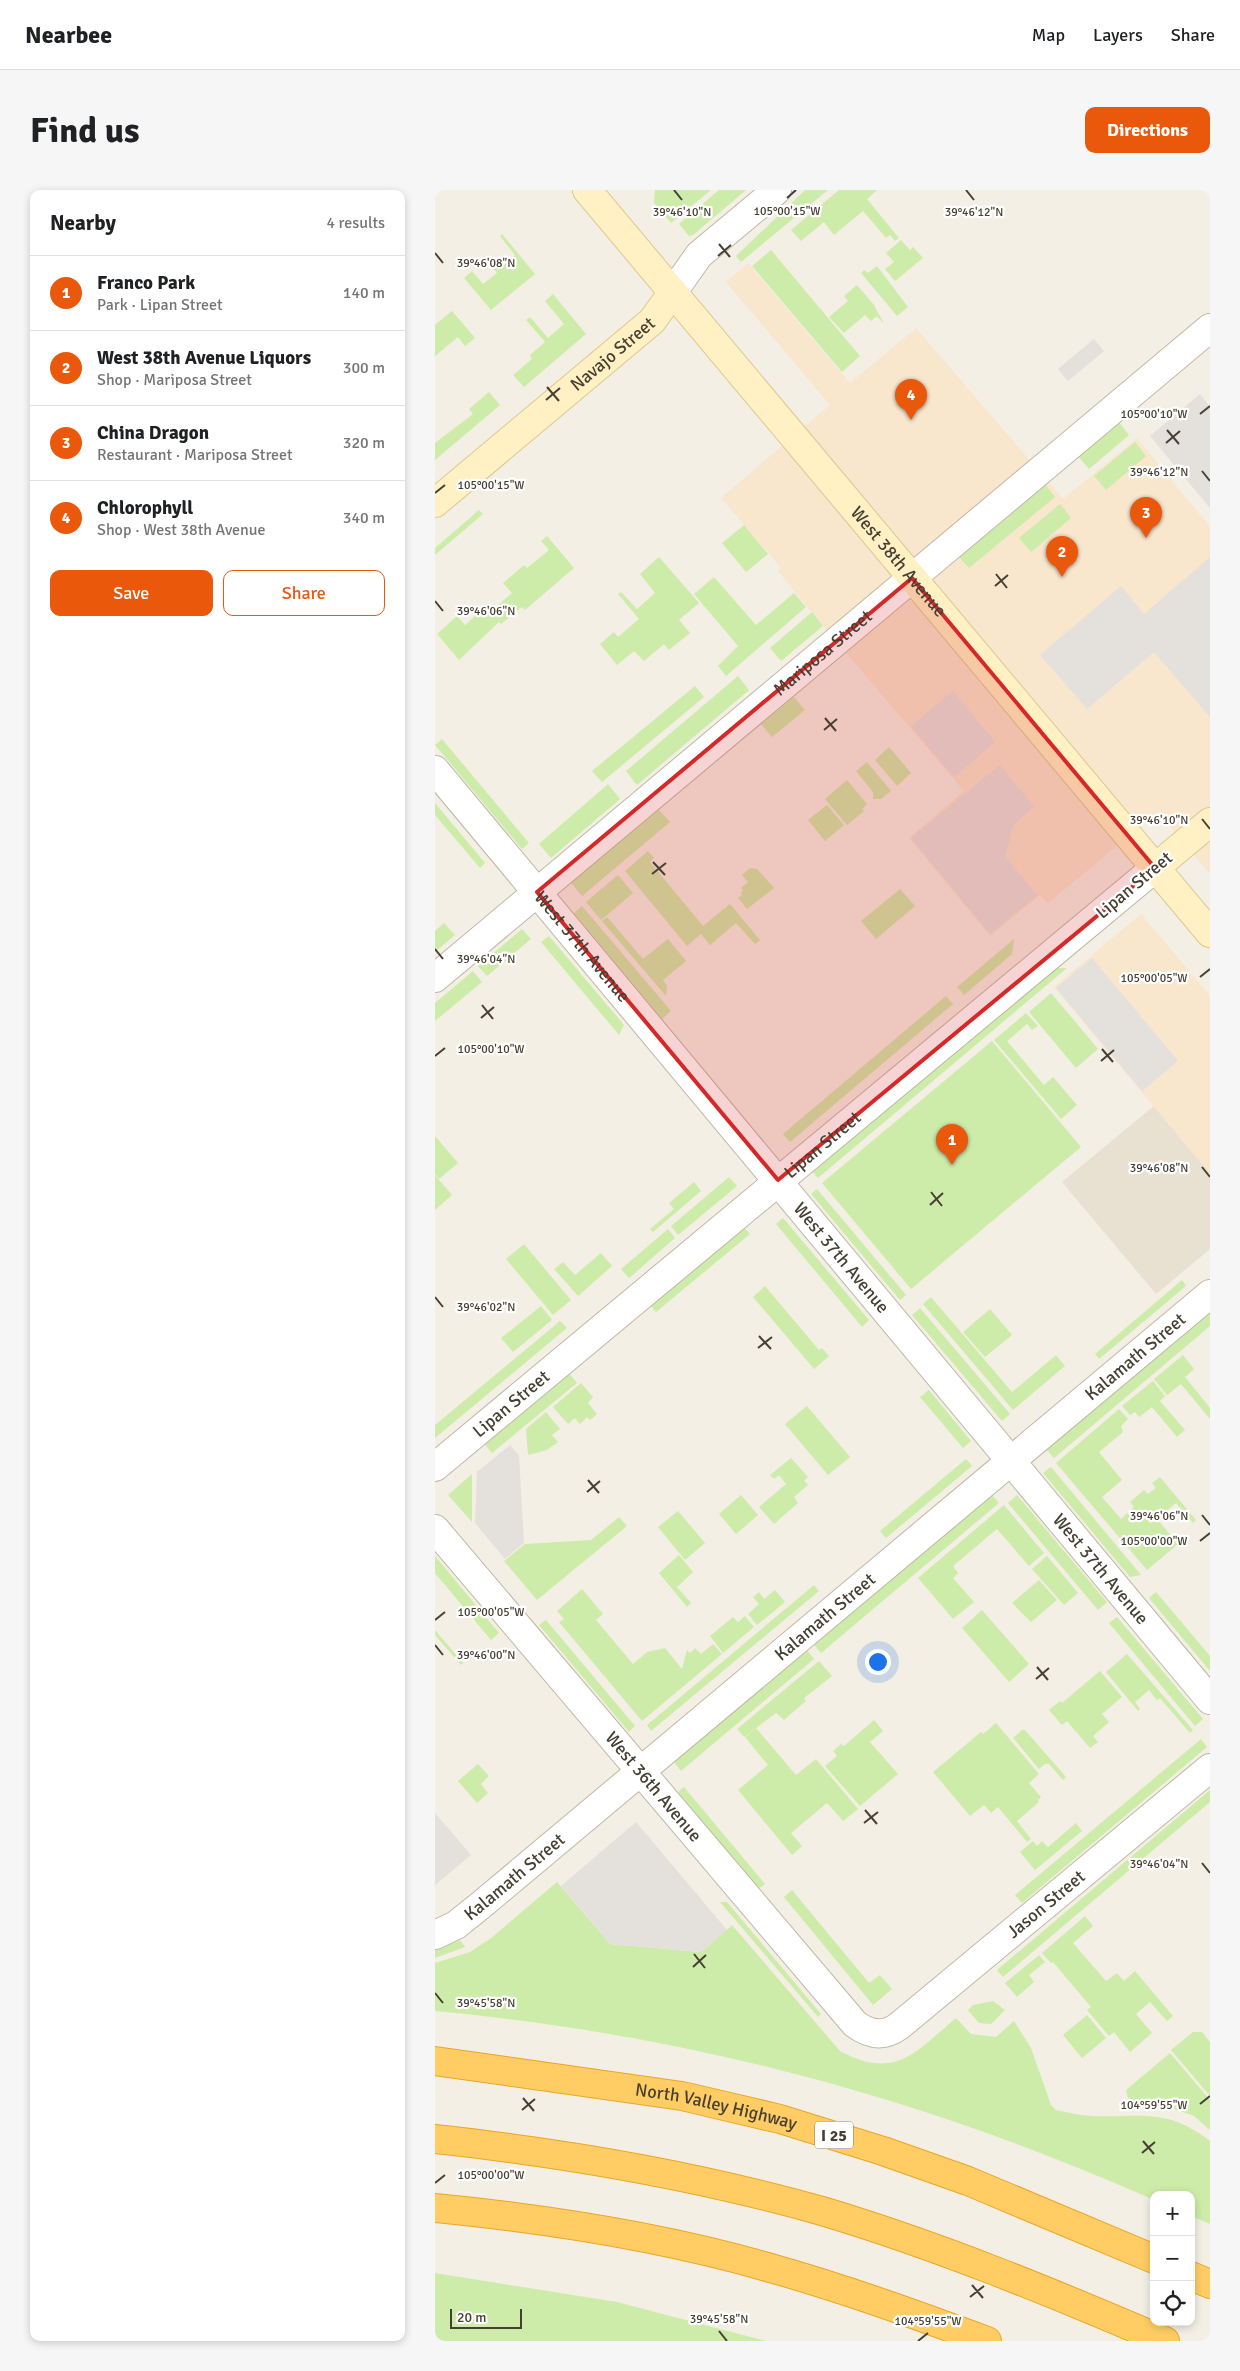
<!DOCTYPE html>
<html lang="en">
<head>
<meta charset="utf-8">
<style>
  body { margin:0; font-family:Signika,sans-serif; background:#f6f6f6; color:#202124 }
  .controls { position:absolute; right:15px; bottom:15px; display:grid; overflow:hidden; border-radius:10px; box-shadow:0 2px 8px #0003 }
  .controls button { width:45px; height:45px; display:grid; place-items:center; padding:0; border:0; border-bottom:1px solid #e0e0e0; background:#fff; color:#202124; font:25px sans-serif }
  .scale { position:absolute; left:15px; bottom:12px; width:72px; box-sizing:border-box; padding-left:5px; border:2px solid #463f33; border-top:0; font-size:14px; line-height:18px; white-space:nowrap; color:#463f33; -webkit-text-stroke:4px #fff; paint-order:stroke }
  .you { position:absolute; left:442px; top:1471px; width:18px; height:18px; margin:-12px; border:4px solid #fff; border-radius:50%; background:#1a73e8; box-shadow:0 0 0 8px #1a73e833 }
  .badge { display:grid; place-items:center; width:32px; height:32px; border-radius:50%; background:#ea580c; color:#fff; font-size:16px; font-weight:700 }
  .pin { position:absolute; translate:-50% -41px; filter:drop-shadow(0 1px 2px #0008) }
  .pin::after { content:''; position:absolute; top:26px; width:18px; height:15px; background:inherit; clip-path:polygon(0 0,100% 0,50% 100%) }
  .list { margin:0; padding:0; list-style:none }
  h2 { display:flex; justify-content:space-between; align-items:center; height:65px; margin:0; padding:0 20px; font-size:21px }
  h2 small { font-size:16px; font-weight:400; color:#757577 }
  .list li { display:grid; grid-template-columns:32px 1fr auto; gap:15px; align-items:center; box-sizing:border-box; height:75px; padding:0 20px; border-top:1px solid #e0e0e0 }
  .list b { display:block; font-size:19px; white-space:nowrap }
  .list p { margin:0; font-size:16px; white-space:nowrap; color:#757577 }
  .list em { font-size:16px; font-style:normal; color:#757577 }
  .actions { display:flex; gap:10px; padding:15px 20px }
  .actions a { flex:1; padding:11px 0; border:1px solid #ea580c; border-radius:10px; text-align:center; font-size:18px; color:#ea580c }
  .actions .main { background:#ea580c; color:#fff }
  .icon { flex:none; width:28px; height:28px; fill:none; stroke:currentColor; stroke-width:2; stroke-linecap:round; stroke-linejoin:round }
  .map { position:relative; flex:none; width:775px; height:2151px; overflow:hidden; border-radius:10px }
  header { display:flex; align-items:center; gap:30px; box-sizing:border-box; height:70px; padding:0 25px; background:#fff; border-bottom:1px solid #e0e0e0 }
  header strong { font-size:24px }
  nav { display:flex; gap:28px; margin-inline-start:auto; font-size:18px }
  .intro { display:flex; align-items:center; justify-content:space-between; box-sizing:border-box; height:120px; padding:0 30px }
  h1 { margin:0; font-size:35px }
  .button { padding:12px 22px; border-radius:10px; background:#ea580c; color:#fff; font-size:18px; font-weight:700 }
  main { display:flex; gap:30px; padding:0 30px }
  aside { flex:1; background:#fff; border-radius:10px; box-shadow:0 2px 8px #0003 }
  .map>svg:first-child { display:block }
  .residential { fill:#e8e1d2 }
  .commercial { fill:#f8e6cd }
  .green { fill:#cdeca9 }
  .parking { fill:#e4e1dd }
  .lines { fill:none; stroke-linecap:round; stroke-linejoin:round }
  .street-casing { stroke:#c0b7a6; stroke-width:30 }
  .secondary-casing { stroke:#dbc891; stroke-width:30 }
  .highway-casing { stroke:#eba527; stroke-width:30 }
  .street { stroke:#fff; stroke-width:28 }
  .secondary { stroke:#fff1c3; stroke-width:28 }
  .highway { stroke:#ffcd64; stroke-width:28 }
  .marked { fill:#d62828; fill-opacity:0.2; stroke:#d62828; stroke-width:4; stroke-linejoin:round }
  .ticks { fill:none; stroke:#463f33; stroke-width:2 }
  .labels { text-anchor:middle; stroke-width:4.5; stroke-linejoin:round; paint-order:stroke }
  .shield { fill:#fff; stroke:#7e7970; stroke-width:1 }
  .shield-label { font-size:16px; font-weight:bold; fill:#463f33 }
  .street-label { font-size:18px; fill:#463f33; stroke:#fff }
  .ticks-label { font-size:12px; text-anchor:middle; fill:#463f33; stroke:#fff; stroke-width:4.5; stroke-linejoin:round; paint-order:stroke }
</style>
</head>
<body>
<header>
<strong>Nearbee</strong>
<nav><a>Map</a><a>Layers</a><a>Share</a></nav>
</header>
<div class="intro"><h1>Find us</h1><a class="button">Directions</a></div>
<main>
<aside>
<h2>Nearby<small>4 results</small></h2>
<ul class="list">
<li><span class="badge">1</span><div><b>Franco Park</b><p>Park · Lipan Street</p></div><em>140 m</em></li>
<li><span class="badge">2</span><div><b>West 38th Avenue Liquors</b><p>Shop · Mariposa Street</p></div><em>300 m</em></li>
<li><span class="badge">3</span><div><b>China Dragon</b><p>Restaurant · Mariposa Street</p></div><em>320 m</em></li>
<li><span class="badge">4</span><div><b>Chlorophyll</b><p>Shop · West 38th Avenue</p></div><em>340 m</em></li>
</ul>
<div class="actions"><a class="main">Save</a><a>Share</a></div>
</aside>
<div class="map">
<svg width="775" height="2151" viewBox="0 0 775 2151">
  <rect width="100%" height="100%" fill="#f4efe4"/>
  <path class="residential" d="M720 915 775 981V1059L721 1104 627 992Z"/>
  <g class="commercial">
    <path d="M313 73 415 193 481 138 628 309 702 248 775 337V684L723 622 613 713 605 705 555 746 474 648 529 601 373 418 343 381 346 378 286 308 395 215 291 92Z"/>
    <path d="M706 724 775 806V984L619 797Z"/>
  </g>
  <g class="green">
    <path d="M220 0H276L236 33 219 13Z"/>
    <path d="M284 0H311L258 45 254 46 244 34Z"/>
    <path d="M370 0H393L306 72 301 66Z"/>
    <path d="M404 0H442L432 9 464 48 460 51 455 45 451 48 428 21 399 45 389 32 366 51 356 40Z"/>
    <path d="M67 44 100 84 56 120 29 88 37 81 48 94 62 83 57 77 62 72 67 77 80 65 65 46Z"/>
    <path d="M466 50 475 60 478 57 488 68 460 91 450 79 459 72 451 63Z"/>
    <path d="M336 60 425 166 407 182 317 76Z"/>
    <path d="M442 76 473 117 462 126 426 83 429 80 433 83Z"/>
    <path d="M422 95 439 115 449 134 442 126 436 131 430 125 409 143 394 127 413 111 409 106Z"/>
    <path d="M118 104 151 144 89 197 78 185 97 169 95 165 110 152 91 130 95 127 113 148 129 134 110 111Z"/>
    <path d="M17 121 40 148 30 156 23 147 0 166V135Z"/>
    <path d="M54 202 65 215 0 270V253L38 224 34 219Z"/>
    <path d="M683 231 694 245 654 279 642 265Z"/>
    <path d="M700 252 711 266 671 300 659 286Z"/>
    <path d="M609 293 620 307 534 378 522 365Z"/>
    <path d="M625 314 636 328 596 362 584 348Z"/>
    <path d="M44 320 48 324 0 365V358Z"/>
    <path d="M309 335 333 364 311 382 287 353Z"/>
    <path d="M112 346 139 378 90 420 87 417 66 434 64 432 24 470 2 444 22 426 30 435 50 417 55 422 77 403 68 393 89 375 92 378 114 360 106 351Z"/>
    <path d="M224 367 264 413 244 430 255 443 234 460 229 454 209 471 199 461 182 475 165 454 179 442 183 447 204 429 183 404 186 402 202 419 220 403 205 384Z"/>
    <path d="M279 387 321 435 359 403 371 417 291 486 283 476 303 456 259 404Z"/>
    <path d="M377 422 388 436 346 471 335 458Z"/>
    <path d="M303 486 314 500 202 595 191 581Z"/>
    <path d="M260 496 269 507 167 592 157 581Z"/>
    <path d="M359 507 370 520 337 547 326 534Z"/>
    <path d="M7 549 94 653 87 659 0 555Z"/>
    <path d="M454 557 476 583 462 596 440 570Z"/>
    <path d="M432 572 456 601 446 609H438V602L421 581Z"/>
    <path d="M412 590 432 614 427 619 429 621 412 635 390 609Z"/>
    <path d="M173 594 185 609 116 668 104 654Z"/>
    <path d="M0 613 50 673 45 678 0 625Z"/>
    <path d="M392 615 409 635 390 651 373 630Z"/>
    <path d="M224 620 235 632 147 706 136 693Z"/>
    <path d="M213 661 219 668 215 672 268 736 295 714 325 750 320 754 301 733 275 755 266 744 252 756 190 681Z"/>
    <path d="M315 678 322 679 339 698 312 719 303 708 307 705 306 703 308 700 306 698 313 692 307 685Z"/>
    <path d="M183 685 198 703 166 730 151 712Z"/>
    <path d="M465 699 480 716 441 749 426 731Z"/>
    <path d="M147 716 236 821 227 829 139 723Z"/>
    <path d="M172 727 208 769 233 749 251 771 228 790 232 796 231 806 167 731Z"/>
    <path d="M9 733 20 745 0 762V741Z"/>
    <path d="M87 739 96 749 52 786 43 776Z"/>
    <path d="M114 746 189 835 184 845 106 752Z"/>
    <path d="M579 749 577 764 529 805 522 797Z"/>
    <path d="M614 778H632L383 988 375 979Z"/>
    <path d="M38 781 47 792 0 831V813Z"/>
    <path d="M616 803 663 859 641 878 594 822Z"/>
    <path d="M511 806 518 814 355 952 348 944Z"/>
    <path d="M591 823 603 836 597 840 592 834 572 851 609 895 618 887 642 915 626 929 559 850Z"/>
    <path d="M557 851 646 957 476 1099 387 993Z"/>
    <path d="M0 946 23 973 4 989 0 984Z"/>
    <path d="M0 985 17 1005 0 1020Z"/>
    <path d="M294 987 302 996 243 1045 236 1036Z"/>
    <path d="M259 992 266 1001 218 1042 215 1039 239 1019 234 1013Z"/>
    <path d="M382 999 471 1105 465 1110 376 1004Z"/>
    <path d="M348 1028 434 1130 427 1137 341 1034Z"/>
    <path d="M308 1036 315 1044 221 1122 214 1114Z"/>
    <path d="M233 1039 240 1048 194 1088 186 1079Z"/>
    <path d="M89 1054 136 1110 118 1125 71 1069Z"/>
    <path d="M166 1063 177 1076 143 1106 119 1079 128 1072 140 1085Z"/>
    <path d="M747 1090 751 1096 664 1169 660 1164Z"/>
    <path d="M330 1096 384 1160 387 1158 394 1166 379 1179 318 1107Z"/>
    <path d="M496 1107 577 1202 621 1165 630 1176 578 1220 488 1114Z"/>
    <path d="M106 1116 117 1130 78 1162 66 1148Z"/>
    <path d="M485 1118 575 1224 567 1231 477 1125Z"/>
    <path d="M555 1119 577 1145 550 1167 528 1142Z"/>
    <path d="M775 1122V1136L619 1268 612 1260Z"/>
    <path d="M125 1131 132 1138 0 1248V1235Z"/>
    <path d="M748 1165 759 1179 750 1187 775 1218V1229L746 1194 732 1205 719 1189Z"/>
    <path d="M133 1182 142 1193 57 1263 48 1252Z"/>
    <path d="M718 1191 730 1206 725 1211 750 1240 742 1247 717 1217 704 1227 700 1222 695 1225 687 1216Z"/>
    <path d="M146 1193 158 1207 153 1213 162 1224 155 1230 152 1227 145 1234 140 1228 133 1234 118 1217Z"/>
    <path d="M494 1200 536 1251 528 1258 485 1207Z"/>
    <path d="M372 1216 415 1267 393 1285 350 1234Z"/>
    <path d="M684 1219 693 1229 686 1236 688 1242 664 1262 687 1290 667 1307 686 1329 699 1317 695 1312 709 1300 713 1304 721 1298 717 1293 725 1287 761 1330 758 1333 741 1313 722 1329 743 1354 712 1380 621 1273Z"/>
    <path d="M111 1222 125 1239 117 1245 123 1252 112 1260 93 1265 91 1239Z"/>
    <path d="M356 1268 373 1287 369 1291 373 1295 359 1307 363 1313 339 1334 324 1317 351 1294 344 1285 339 1289 335 1285Z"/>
    <path d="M531 1269 537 1276 451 1348 445 1341Z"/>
    <path d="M616 1277 706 1385 695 1387 608 1283Z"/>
    <path d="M37 1284V1332L13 1305Z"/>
    <path d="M556 1304 564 1313 386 1463 379 1455Z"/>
    <path d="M306 1305 323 1325 301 1344 284 1324Z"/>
    <path d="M582 1305 672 1412 663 1420 573 1313Z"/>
    <path d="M569 1315 609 1363 594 1376 562 1339 518 1376 523 1383 518 1388 539 1412 518 1429 483 1388Z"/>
    <path d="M243 1321 270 1353 250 1370 223 1337Z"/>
    <path d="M184 1327 192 1336 102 1410 69 1371 90 1354 156 1350Z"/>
    <path d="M244 1365 258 1382 242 1397 256 1413 252 1417 224 1383Z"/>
    <path d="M0 1366 64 1443 56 1450 0 1383Z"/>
    <path d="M612 1366 643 1403 629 1415 597 1379Z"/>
    <path d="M604 1390 622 1410 596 1432 577 1413Z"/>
    <path d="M379 1395 384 1401 216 1541 212 1535Z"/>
    <path d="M147 1399 168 1424 161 1430 198 1474 212 1462 230 1458 247 1479 252 1460 255 1463 260 1458 266 1464 278 1454 287 1464 207 1531 124 1432 129 1429 122 1421Z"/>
    <path d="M340 1400 350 1412 322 1435 313 1424 324 1414 318 1407 324 1402 329 1409Z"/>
    <path d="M721 1402 775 1466V1481L714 1408Z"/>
    <path d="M547 1420 594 1474 574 1492 527 1438Z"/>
    <path d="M310 1426 319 1437 288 1463 275 1446 298 1427 303 1432Z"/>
    <path d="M682 1427 768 1529 760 1536 674 1433Z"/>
    <path d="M111 1430 200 1536 194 1542 104 1435Z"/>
    <path d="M0 1440 28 1473 26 1475 0 1445Z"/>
    <path d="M372 1460 379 1469 246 1581 239 1572Z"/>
    <path d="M692 1464 758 1540 755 1543 725 1508 722 1510 714 1500 700 1512 705 1519 703 1521 671 1482Z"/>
    <path d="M384 1471 397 1486 369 1508 371 1511 349 1530 341 1523 309 1547 302 1539Z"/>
    <path d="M665 1481 687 1507 667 1524 674 1532 658 1546 663 1552 655 1558 632 1531 627 1535 614 1520 625 1511 627 1513Z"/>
    <path d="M439 1530 448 1541 435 1552 463 1584 425 1616 390 1576 402 1566 398 1561 406 1554 409 1556Z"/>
    <path d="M561 1533 604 1584 594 1593 606 1607 603 1610 604 1612 582 1631 596 1649 592 1652 563 1617 556 1623 549 1615 535 1626 498 1582 546 1542 548 1544Z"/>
    <path d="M321 1538 361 1585 381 1569 423 1619 408 1631 392 1613 356 1643 367 1656 357 1665 303 1600 333 1575 310 1547Z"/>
    <path d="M587 1540H590L631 1587 628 1590 614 1574H610L604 1579 578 1548Z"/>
    <path d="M766 1549 772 1557 587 1713 580 1705Z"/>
    <path d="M43 1574 54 1586 46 1594 53 1603 42 1613 23 1591Z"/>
    <path d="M249 1597 330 1694 323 1699 243 1602Z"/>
    <path d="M775 1600V1612L568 1787 562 1780Z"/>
    <path d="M641 1633 647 1641 600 1680 585 1662 598 1651 602 1656 607 1651 613 1657Z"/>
    <path d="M122 1692 175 1754 266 1762 297 1735 405 1861C461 1891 480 1862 521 1828L536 1844 561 1847 579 1831 596 1858 616 1915 621 1920C632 1922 644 1925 656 1926 706 1928 731 1917 775 1951V2034L756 2026V2005H719V2010C486 1907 254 1845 0 1821V1773L35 1762 56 1748Z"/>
    <path d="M357 1700 434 1793 445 1785 457 1799 438 1815 349 1707Z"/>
    <path d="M285 1712H292L386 1824 383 1827Z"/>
    <path d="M650 1726 658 1736 638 1753 671 1791 682 1783 689 1791 700 1781 738 1826 732 1831 715 1812 701 1824 717 1843 695 1862 679 1842 674 1846 652 1820 656 1817 618 1772 616 1773 607 1763Z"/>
    <path d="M25 1750 30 1757 0 1768V1760Z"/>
    <path d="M604 1765 610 1772 594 1785 599 1792 582 1807 570 1793Z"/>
    <path d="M558 1811 570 1820 556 1834 544 1833 533 1820 538 1815Z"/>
    <path d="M652 1825 671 1848 647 1868 628 1845Z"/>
    <path d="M758 1842H767L775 1852V1906L736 1860Z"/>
    <path d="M735 1863 775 1910V1940L759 1926 734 1917 699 1913 693 1908 691 1900Z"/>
    <path d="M0 2083 182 2112 331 2151H0Z"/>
  </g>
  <g class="parking">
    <path d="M659 149 669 161 633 191 623 179Z"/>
    <path d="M765 204 775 217V318L715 246Z"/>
    <path d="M775 367V527L719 462 652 519 605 465 686 396 709 424Z"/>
    <path d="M518 501 560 552 519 587 476 536Z"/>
    <path d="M565 575 599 617 579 634 570 666 602 705 555 744 476 648Z"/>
    <path d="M657 768 743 871 707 901 621 798Z"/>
    <path d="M75 1255 84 1265 89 1353 70 1369 40 1333 42 1282Z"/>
    <path d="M0 1623 36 1665 0 1695Z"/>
    <path d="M201 1632 292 1740 266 1762 175 1754 126 1696Z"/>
  </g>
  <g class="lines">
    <g class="street-casing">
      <g id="street">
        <path d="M238 102 264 65 342 0"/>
        <path id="s1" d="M0 580 775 1510"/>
        <path id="s2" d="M0 788 775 138"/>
        <path id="s3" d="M0 1277 720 678"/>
        <path id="s4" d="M0 1339 420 1834C435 1845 449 1847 464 1836L775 1578"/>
        <path id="s5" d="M0 1745 21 1735 46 1715 775 1104"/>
      </g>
    </g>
    <g class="secondary-casing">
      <g id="secondary">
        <path id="s6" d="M152 0 775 743"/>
        <path id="s7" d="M0 313 217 131 238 102"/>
        <path d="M720 678 775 632"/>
      </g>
    </g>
    <g class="highway-casing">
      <g id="highway">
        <path id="s8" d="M0 1871 247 1906 345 1929 448 1961 533 1991 719 2069"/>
        <path d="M0 1949C130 1963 260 1985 387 2021 504 2056 618 2103 730 2151"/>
        <path d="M0 2018C112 2029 224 2046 332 2077 407 2098 479 2124 552 2151"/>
        <path d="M756 2086 775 2094"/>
      </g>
    </g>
    <use href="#street" class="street"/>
    <use href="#secondary" class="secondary"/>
    <use href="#highway" class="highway"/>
  </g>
  <path class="marked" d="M477 388 720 678 343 990 102 702Z"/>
  <path class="ticks" d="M239 0 247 10M531 0 539 10M352 8 361 0M284 54 295 67M0 63 8 73M283 66 296 55M112 197 124 211M111 210 125 198M765 224 775 216M732 240 744 254M731 253 745 241M767 281 775 291M0 303 10 295M561 384 572 398M560 396 573 385M0 411 8 421M390 528 401 541M389 540 402 529M767 629 775 639M218 672 230 685M217 684 231 673M0 759 8 769M765 787 775 779M47 815 58 829M46 828 59 817M667 859 678 872M0 866 10 858M666 871 679 860M767 977 775 987M496 1002 507 1016M495 1015 508 1003M0 1107 8 1117M324 1146 336 1159M323 1158 337 1147M153 1290 164 1303M152 1302 165 1291M767 1325 775 1335M765 1351 775 1343M0 1430 10 1422M0 1455 8 1465M602 1477 613 1490M601 1489 614 1478M430 1620 442 1634M429 1633 443 1622M767 1673 775 1683M259 1764 270 1778M258 1777 271 1765M0 1803 8 1813M88 1908 99 1921M765 1914 775 1906M87 1920 100 1909M708 1951 719 1964M707 1963 720 1952M0 1993 10 1985M537 2095 548 2108M535 2107 549 2096M284 2141 292 2151M483 2151 493 2143"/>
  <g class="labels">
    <rect class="shield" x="380" y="1931.5" width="38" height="27" rx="4"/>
    <g class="shield-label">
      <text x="399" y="1951">I 25</text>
    </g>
    <g class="street-label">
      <text dy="6" stroke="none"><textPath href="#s7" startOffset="232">Navajo Street</textPath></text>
      <text dy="6" stroke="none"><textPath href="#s6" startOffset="485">West 38th Avenue</textPath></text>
      <text dy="6" stroke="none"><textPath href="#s2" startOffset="506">Mariposa Street</textPath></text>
      <text transform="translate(699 695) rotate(-40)" y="6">Lipan Street</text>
      <text dy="6" stroke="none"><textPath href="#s1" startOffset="230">West 37th Avenue</textPath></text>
      <text dy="6" stroke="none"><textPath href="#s3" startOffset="504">Lipan Street</textPath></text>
      <text dy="6" stroke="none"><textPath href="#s1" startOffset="635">West 37th Avenue</textPath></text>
      <text dy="6" stroke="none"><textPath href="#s5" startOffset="909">Kalamath Street</textPath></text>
      <text dy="6" stroke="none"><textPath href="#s3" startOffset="99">Lipan Street</textPath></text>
      <text dy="6" stroke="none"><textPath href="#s1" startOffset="1040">West 37th Avenue</textPath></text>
      <text dy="6" stroke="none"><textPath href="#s5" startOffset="504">Kalamath Street</textPath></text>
      <text dy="6" stroke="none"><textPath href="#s4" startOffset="338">West 36th Avenue</textPath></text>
      <text dy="6" stroke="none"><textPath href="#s5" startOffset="99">Kalamath Street</textPath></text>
      <text dy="6" stroke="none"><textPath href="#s4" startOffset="888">Jason Street</textPath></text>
      <text dy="6" stroke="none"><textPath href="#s8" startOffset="285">North Valley Highway</textPath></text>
    </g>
  </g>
  <g class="ticks-label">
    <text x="352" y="25">105°00'15"W</text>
    <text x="247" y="26">39°46'10"N</text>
    <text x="539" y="26">39°46'12"N</text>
    <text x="51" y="77">39°46'08"N</text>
    <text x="719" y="228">105°00'10"W</text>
    <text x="724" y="286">39°46'12"N</text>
    <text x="56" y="299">105°00'15"W</text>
    <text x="51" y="425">39°46'06"N</text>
    <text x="724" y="634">39°46'10"N</text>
    <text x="51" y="773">39°46'04"N</text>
    <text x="719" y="792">105°00'05"W</text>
    <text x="56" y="863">105°00'10"W</text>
    <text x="724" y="982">39°46'08"N</text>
    <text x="51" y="1121">39°46'02"N</text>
    <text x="724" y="1330">39°46'06"N</text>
    <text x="719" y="1355">105°00'00"W</text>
    <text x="56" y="1426">105°00'05"W</text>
    <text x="51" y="1469">39°46'00"N</text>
    <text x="724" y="1678">39°46'04"N</text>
    <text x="51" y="1817">39°45'58"N</text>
    <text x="719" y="1919">104°59'55"W</text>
    <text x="56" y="1989">105°00'00"W</text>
    <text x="284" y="2133">39°45'58"N</text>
    <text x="493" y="2135">104°59'55"W</text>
  </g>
</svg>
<div class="controls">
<button>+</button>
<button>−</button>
<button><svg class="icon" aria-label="locate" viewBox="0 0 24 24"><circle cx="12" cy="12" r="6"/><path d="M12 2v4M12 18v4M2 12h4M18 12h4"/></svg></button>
</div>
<div class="scale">20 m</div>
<div class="you"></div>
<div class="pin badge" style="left:517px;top:975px">1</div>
<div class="pin badge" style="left:627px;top:387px">2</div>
<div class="pin badge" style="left:711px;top:348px">3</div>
<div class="pin badge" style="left:476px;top:230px">4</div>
</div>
</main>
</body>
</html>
